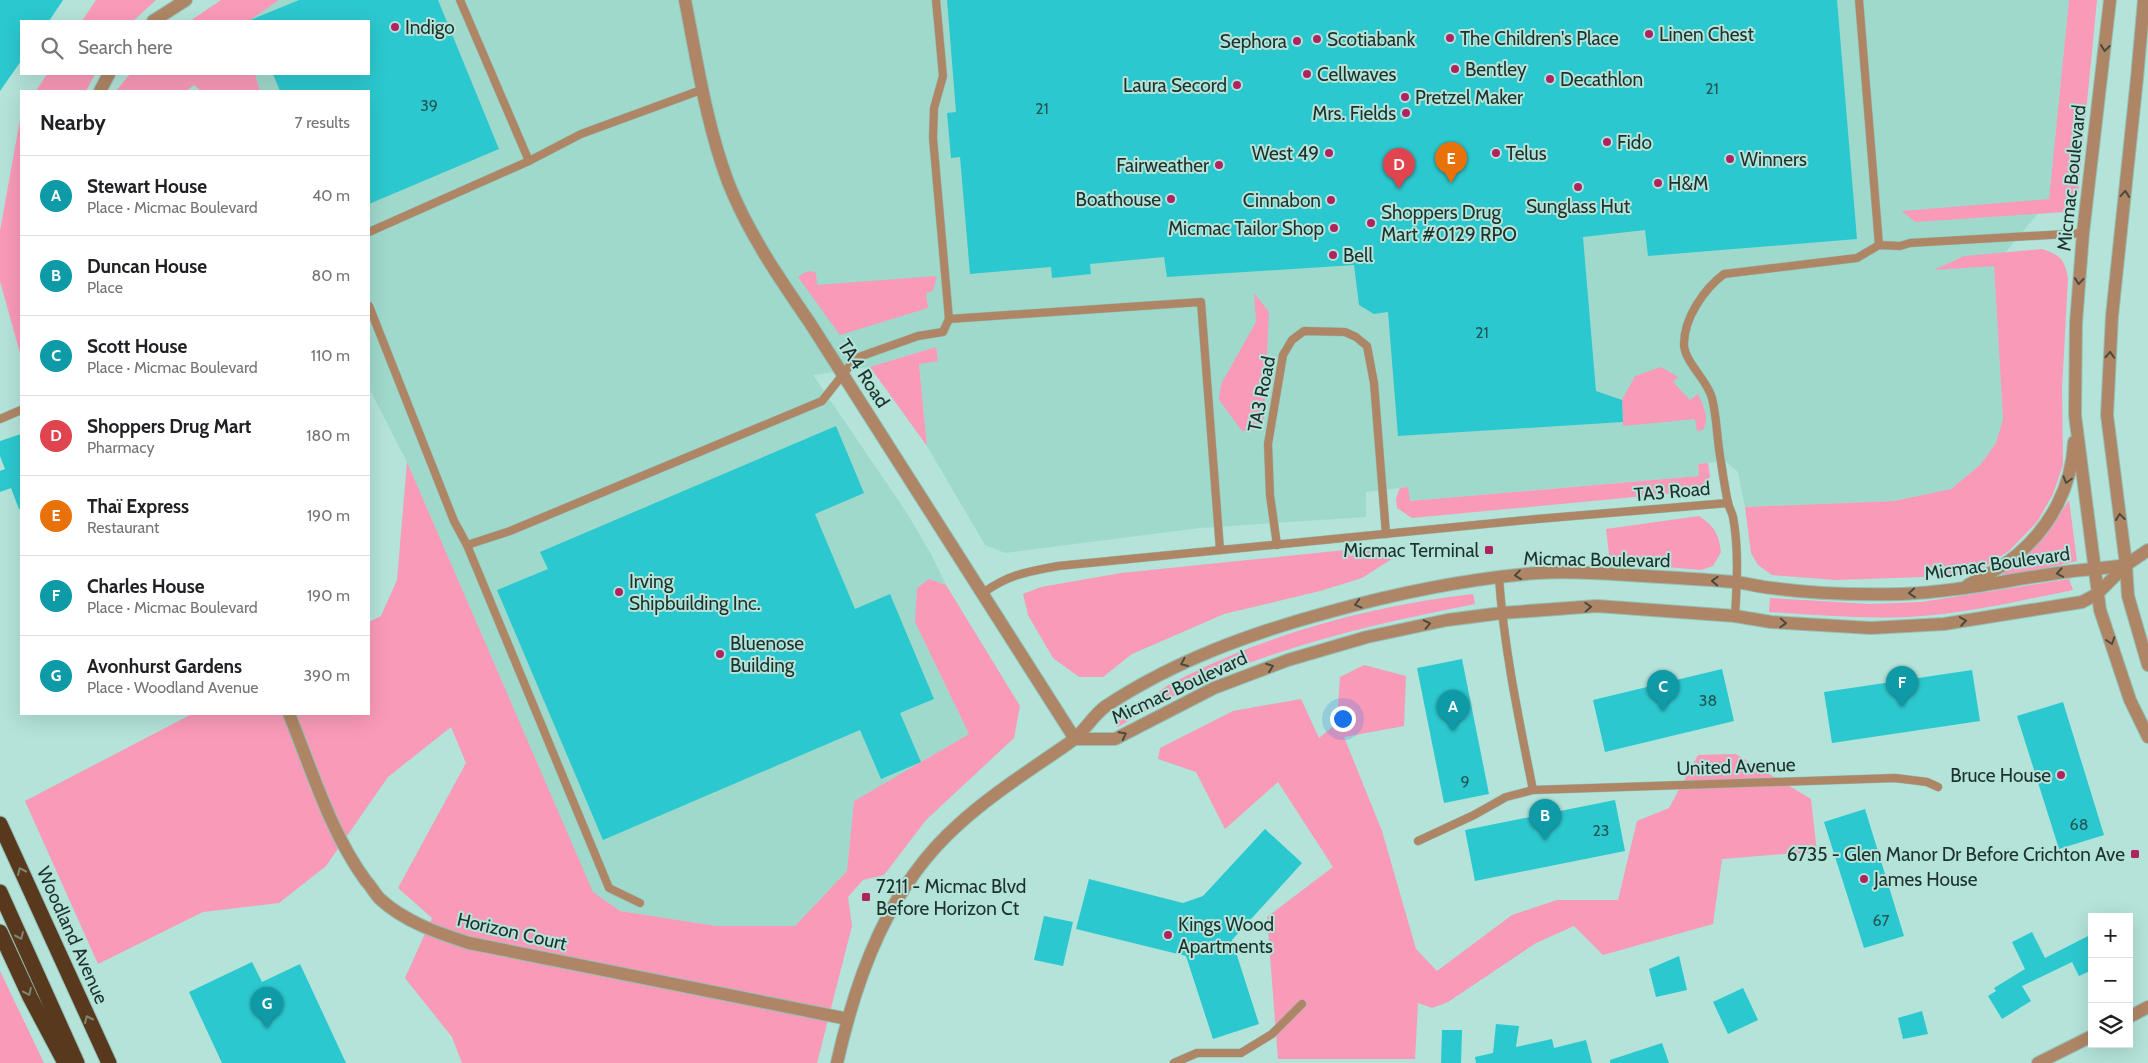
<!DOCTYPE html>
<html lang="en">
<head>
<meta charset="utf-8">
<style>
  body { margin:0; font-family:Cabin,sans-serif; background:#f6f6f6; color:#202124 }
  .controls { position:absolute; right:15px; bottom:15px; display:grid; overflow:hidden; border-radius:0px; box-shadow:0 5px 20px #0002 }
  .controls button { width:45px; height:45px; display:grid; place-items:center; padding:0; border:0; border-bottom:1px solid #e0e0e0; background:#fff; color:#202124; font:25px sans-serif }
  .you { position:absolute; left:1342px; top:718px; width:18px; height:18px; margin:-12px; border:4px solid #fff; border-radius:50%; background:#1a73e8; box-shadow:0 0 0 8px #1a73e833 }
  .badge { display:grid; place-items:center; width:32px; height:32px; border-radius:50%; background:#af2361; color:#fff; font-size:16px; font-weight:700 }
  .pin { position:absolute; translate:-50% -41px; filter:drop-shadow(0 1px 2px #0008) }
  .pin::after { content:''; position:absolute; top:26px; width:18px; height:15px; background:inherit; clip-path:polygon(0 0,100% 0,50% 100%) }
  .list { margin:0; padding:0; list-style:none }
  h2 { display:flex; justify-content:space-between; align-items:center; height:65px; margin:0; padding:0 20px; font-size:21px }
  h2 small { font-size:16px; font-weight:400; color:#757577 }
  .list li { display:grid; grid-template-columns:32px 1fr auto; gap:15px; align-items:center; box-sizing:border-box; height:80px; padding:0 20px; border-top:1px solid #e0e0e0 }
  .list b { display:block; font-size:19px; white-space:nowrap }
  .list p { margin:0; font-size:16px; white-space:nowrap; color:#757577 }
  .list em { font-size:16px; font-style:normal; color:#757577 }
  .icon { flex:none; width:28px; height:28px; fill:none; stroke:currentColor; stroke-width:2; stroke-linecap:round; stroke-linejoin:round }
  .map { position:relative; flex:none; width:2148px; height:1063px; overflow:hidden }
  .search { position:absolute; background:#fff; box-shadow:0 5px 20px #0002; left:20px; top:20px; width:350px; height:55px; display:flex; align-items:center; gap:12px; box-sizing:border-box; padding:0 18px; border-radius:0px; color:#757577; font-size:19px }
  .panel { position:absolute; background:#fff; box-shadow:0 5px 20px #0002; left:20px; top:90px; width:350px; height:625px; border-radius:0px }
  .map>svg:first-child { display:block }
  .built { fill:#9fd9cc }
  .green { fill:#f99ab8 }
  .building { fill:#2cc8cf }
  .lines { fill:none; stroke-linecap:round; stroke-linejoin:round }
  .service-casing { stroke:#95bfb7; stroke-width:9 }
  .minor-casing { stroke:#95bfb7; stroke-width:14 }
  .tertiary-casing { stroke:#95bfb7; stroke-width:14 }
  .motorway-casing { stroke:#95bfb7; stroke-width:17 }
  .service { stroke:#af8665; stroke-width:8 }
  .minor { stroke:#af8665; stroke-width:12 }
  .tertiary { stroke:#af8665; stroke-width:12 }
  .motorway { stroke:#58391d; stroke-width:15 }
  .oneway { stroke:#4a4a3e }
  .oneway2 { stroke:#818672 }
  .poi-dot { fill:#af2361; stroke:#b3e3d9; stroke-width:2 }
  .labels { text-anchor:middle; stroke-width:4; stroke-linejoin:round; paint-order:stroke }
  .number-label { font-size:16px; fill:#225756 }
  .poi-label { font-size:19px; fill:#1e312d; stroke:#b3e3d9; text-anchor:start }
  .street-label { font-size:19px; fill:#1e312d; stroke:#b3e3d9 }
</style>
</head>
<body>
<div class="map">
<svg width="2148" height="1063" viewBox="0 0 2148 1063">
  <rect width="100%" height="100%" fill="#b3e3d9"/>
  <path class="built" d="M279 0H2069L2049 200 1994 266 2003 419 1996 443 1981 464 1951 489 1894 501 1745 507 1738 472 1725 461 1698 464 1699 476 1409 501 1408 487 1366 492V517L1200 528 1005 553 985 545 927 446 919 363 936 347 870 367 813 375 905 510 931 554 946 585 929 579 915 622 969 734 854 801 847 871 795 926H716L620 911 593 893 407 462 369 388V91H260L255 74H369V21H249Z"/>
  <g class="green">
    <path d="M96 0H156L133 21H82Z"/>
    <path d="M221 0H279L249 21H190Z"/>
    <path d="M2069 0H2097L2078 194 2065 212 1915 222 1902 211 2049 199Z"/>
    <path d="M47 74H95L86 91H36Z"/>
    <path d="M130 74H255L260 91H201L194 85 186 91H116Z"/>
    <path d="M21 114V357L0 281V231Z"/>
    <path d="M2042 249C2061 256 2064 258 2068 278L2062 389 2063 465 2053 494 2037 522 2009 551 1984 567 1953 576 1836 580 1772 575 1758 565 1751 553 1745 507 1894 501 1951 489 1981 464 1996 443 2003 419 1994 266 1934 270 1964 256Z"/>
    <path d="M811 271 816 273 817 285 937 276 933 291 926 293 928 308 840 335 798 277 804 273Z"/>
    <path d="M1254 293 1269 312 1264 418 1255 430 1242 431 1219 400 1221 384 1256 322Z"/>
    <path d="M936 347 938 361 919 364 927 446 870 367Z"/>
    <path d="M1661 367 1678 377 1673 382 1690 400 1698 394C1703 405 1710 419 1703 430L1697 431 1695 419 1623 426 1622 400 1635 376Z"/>
    <path d="M407 462 593 892 620 911 716 926H795L847 871 854 801 969 734 915 622 917 588 929 579 946 585 1020 706 1014 738 926 820 884 875 863 880 848 897 852 926 817 1063H462L452 1037 405 978 432 918 398 888 466 763 451 727 388 777 326 866 279 903 203 912 98 964 25 801 192 714H369V622L381 616 397 580Z"/>
    <path d="M1708 463 1710 477 1697 491 1412 518 1397 508 1396 498 1400 488 1408 487 1410 501 1699 476 1698 464Z"/>
    <path d="M2069 500 2077 561 2003 578 2002 574C2032 555 2051 529 2069 500Z"/>
    <path d="M1699 516C1715 527 1718 533 1721 552L1713 566 1701 570 1610 562 1606 529Z"/>
    <path d="M1375 547 1395 557 1362 578 1320 591 1224 614 1132 654 1103 677H1079L1053 658 1028 615 1023 594 1041 587 1121 573Z"/>
    <path d="M2069 579 2073 590C2023 600 1973 612 1922 616 1871 620 1820 615 1769 612L1770 598 1870 604 1921 602Z"/>
    <path d="M1473 594 1475 604C1390 621 1307 639 1226 672 1188 687 1153 707 1118 727L1114 722C1124 717 1135 712 1144 705 1154 697 1163 687 1174 682 1267 634 1370 606 1473 594Z"/>
    <path d="M1364 665 1406 676 1404 726 1344 737 1382 831 1416 949 1437 971 1512 915 1557 900H1618L1637 821 1669 808 1698 755 1736 754 1811 799 1817 853 1783 854 1722 859 1713 924 1603 955 1574 926 1536 943 1448 1002 1432 1008 1418 1003 1415 1059H1278L1267 917 1333 867 1278 782 1225 829 1196 772 1158 759 1160 748 1233 711 1301 699 1319 738 1337 723 1340 677Z"/>
    <path d="M0 971 44 1063H0Z"/>
  </g>
  <g class="building">
    <path d="M0 0H63L49 21H21V61L0 91Z"/>
    <path d="M299 0H438L499 149 369 204V91H280L273 74H369V21H248Z"/>
    <path d="M947 0H1837L1857 239 1648 256 1645 230 1583 237 1596 391 1622 400 1623 422 1398 436 1388 312 1374 314 1359 305 1354 265 1167 277 1164 257 1090 264 1091 274 1052 278 1051 267 970 274 960 157 951 158 947 113 956 112Z"/>
    <path d="M836 426 864 493 815 514 855 609 890 594 934 699 900 713 921 762 881 779 860 730 603 840 497 590 548 569 540 552Z"/>
    <path d="M21 434V509H19L11 488 0 492V471L5 469 0 456V441Z"/>
    <path d="M1462 659 1489 794 1444 803 1417 668Z"/>
    <path d="M1722 669 1734 721 1605 752 1593 700Z"/>
    <path d="M1972 670 1980 721 1832 743 1824 692Z"/>
    <path d="M2063 702 2104 835 2059 849 2017 716Z"/>
    <path d="M1615 800 1625 851 1475 881 1465 830Z"/>
    <path d="M1865 809 1904 936 1864 948 1824 822Z"/>
    <path d="M1265 829 1302 863 1232 940 1259 1024 1213 1039 1186 956 1076 929 1089 879 1183 903 1203 896Z"/>
    <path d="M1044 916 1073 922 1063 966 1034 960Z"/>
    <path d="M2032 932 2045 958 2092 934V970L2079 976 2072 962 2022 986 2031 1001 2002 1019 1988 996 1996 991 1994 988 2025 969 2012 942Z"/>
    <path d="M1679 956 1687 990 1656 997 1649 969Z"/>
    <path d="M252 962 262 982 300 964 346 1063H222L189 992Z"/>
    <path d="M1743 988 1758 1020 1728 1034 1713 1002Z"/>
    <path d="M1922 1011 1928 1034 1903 1039 1898 1018Z"/>
    <path d="M1496 1024 1519 1026 1516 1047 1552 1039 1554 1048 1586 1040 1592 1063H1476L1475 1057 1493 1053Z"/>
    <path d="M1442 1030H1462L1461 1063H1441Z"/>
    <path d="M1662 1043 1669 1063H1610V1060Z"/>
  </g>
  <g class="lines">
    <g class="service-casing">
      <g id="service">
        <path d="M460 0 529 161 581 134 701 90"/>
        <path d="M1859 0 1879 245"/>
        <path d="M369 232 529 161"/>
        <path d="M369 306 454 521 467 545 609 888 640 903"/>
        <path d="M949 319 1201 302 1220 550"/>
        <path d="M0 419 21 410"/>
        <path d="M467 545 510 531 822 401 856 358 918 336 943 332 949 319 933 138 934 108 943 76 936 0"/>
        <path d="M1277 545 1270 495 1268 444 1283 355 1292 340 1304 331 1345 332 1356 337 1367 346 1374 383 1386 534"/>
        <path d="M1499 578C1504 649 1519 720 1533 790"/>
        <path d="M983 593C1009 574 1027 572 1058 566L1537 519 1728 503"/>
        <path d="M1735 616C1737 584 1739 549 1733 517 1732 512 1729 508 1728 503 1725 489 1723 475 1721 462 1717 441 1717 418 1712 398 1707 379 1684 362 1684 344 1684 318 1704 289 1724 274L1857 258 1879 245 1900 246 1910 243 2083 233"/>
        <path d="M1418 841 1474 815 1506 797 1533 790 1895 778 1927 782 1938 787"/>
        <path d="M1174 1063 1197 1053H1241L1272 1034 1302 1004"/>
      </g>
    </g>
    <g class="minor-casing">
      <g id="minor">
        <path d="M685 0C697 61 706 123 728 182 748 233 779 278 810 323L1075 739"/>
        <path d="M153 21 186 0"/>
        <path d="M100 91 109 74"/>
        <path d="M2126 565 2148 550"/>
        <path d="M289 714C312 770 330 832 366 881 371 886 375 894 380 899 405 922 438 933 469 943L848 1019"/>
        <path d="M2129 1017 2148 1007"/>
        <path d="M2038 1063 2092 1036"/>
      </g>
    </g>
    <g class="tertiary-casing">
      <g id="tertiary">
        <path d="M2110 0 2083 233 2076 323 2075 415 2100 610 2130 700 2148 737"/>
        <path d="M2144 0 2137 78 2112 316 2107 415 2126 565 2128 596 2148 665"/>
        <path d="M1968 585C1985 576 2003 567 2018 554 2051 526 2072 486 2074 442"/>
        <path d="M1075 739H1115L1214 688 1288 660 1367 637 1447 620 1502 613 1597 606 1735 616 1771 622 1871 628 1944 624 2082 602 2097 594 2126 565"/>
        <path d="M837 1063C857 974 889 886 959 824 993 793 1032 769 1069 743 1084 733 1092 716 1106 706 1174 661 1251 633 1329 612 1397 593 1466 579 1537 573 1567 571 1599 573 1628 575 1664 577 1699 579 1734 582 1747 583 1759 587 1772 588 1814 594 1858 595 1901 594 1960 592 2015 578 2073 571 2091 569 2109 568 2126 565"/>
      </g>
    </g>
    <g class="motorway-casing">
      <g id="motorway">
        <path d="M0 824 109 1063"/>
        <path d="M0 892 77 1063"/>
        <path d="M0 932 30 997 65 1063"/>
      </g>
    </g>
    <use href="#service" class="service"/>
    <use href="#minor" class="minor"/>
    <use href="#tertiary" class="tertiary"/>
    <use href="#motorway" class="motorway"/>
  </g>
  <defs><path id="oneway-chevron" d="M-2-3.5L2.5 0L-2 3.5" fill="none" stroke-width="1.6" stroke-linecap="round" stroke-linejoin="round" transform="scale(1.25)"/></defs>
  <g class="oneway">
    <use href="#oneway-chevron" transform="translate(2105 48) rotate(97)"/>
    <use href="#oneway-chevron" transform="translate(2125 194) rotate(-85)"/>
    <use href="#oneway-chevron" transform="translate(2079 281) rotate(95)"/>
    <use href="#oneway-chevron" transform="translate(2110 355) rotate(-87)"/>
    <use href="#oneway-chevron" transform="translate(2067 480) rotate(106)"/>
    <use href="#oneway-chevron" transform="translate(2120 517) rotate(-97)"/>
    <use href="#oneway-chevron" transform="translate(2060 573) rotate(170)"/>
    <use href="#oneway-chevron" transform="translate(1518 575) rotate(173)"/>
    <use href="#oneway-chevron" transform="translate(1715 581) rotate(-178)"/>
    <use href="#oneway-chevron" transform="translate(1912 593) rotate(175)"/>
    <use href="#oneway-chevron" transform="translate(1358 604) rotate(165)"/>
    <use href="#oneway-chevron" transform="translate(1588 607) rotate(-3)"/>
    <use href="#oneway-chevron" transform="translate(1963 621) rotate(-9)"/>
    <use href="#oneway-chevron" transform="translate(1783 623) rotate(3)"/>
    <use href="#oneway-chevron" transform="translate(1427 624) rotate(-12)"/>
    <use href="#oneway-chevron" transform="translate(2111 641) rotate(72)"/>
    <use href="#oneway-chevron" transform="translate(1184 663) rotate(156)"/>
    <use href="#oneway-chevron" transform="translate(1270 667) rotate(-20)"/>
    <use href="#oneway-chevron" transform="translate(1123 735) rotate(-27)"/>
  </g>
  <g class="oneway2">
    <use href="#oneway-chevron" transform="translate(21 871) rotate(-114)"/>
    <use href="#oneway-chevron" transform="translate(20 936) rotate(66)"/>
    <use href="#oneway-chevron" transform="translate(28 992) rotate(65)"/>
    <use href="#oneway-chevron" transform="translate(88 1019) rotate(-114)"/>
  </g>
  <g class="poi-dot">
    <circle cx="395" cy="27" r="5"/>
    <circle cx="1649" cy="34" r="5"/>
    <circle cx="1450" cy="38" r="5"/>
    <circle cx="1317" cy="39" r="5"/>
    <circle cx="1297" cy="41" r="5"/>
    <circle cx="1455" cy="69" r="5"/>
    <circle cx="1307" cy="74" r="5"/>
    <circle cx="1550" cy="79" r="5"/>
    <circle cx="1237" cy="85" r="5"/>
    <circle cx="1405" cy="97" r="5"/>
    <circle cx="1406" cy="113" r="5"/>
    <circle cx="1607" cy="142" r="5"/>
    <circle cx="1329" cy="153" r="5"/>
    <circle cx="1496" cy="153" r="5"/>
    <circle cx="1730" cy="159" r="5"/>
    <circle cx="1219" cy="165" r="5"/>
    <circle cx="1658" cy="183" r="5"/>
    <circle cx="1578" cy="187" r="5"/>
    <circle cx="1171" cy="199" r="5"/>
    <circle cx="1331" cy="200" r="5"/>
    <circle cx="1371" cy="223" r="5"/>
    <circle cx="1334" cy="228" r="5"/>
    <circle cx="1333" cy="255" r="5"/>
    <rect x="1484" y="545" width="10" height="10" rx="2.5"/>
    <circle cx="619" cy="592" r="5"/>
    <circle cx="720" cy="654" r="5"/>
    <circle cx="2061" cy="775" r="5"/>
    <rect x="2130" y="849" width="10" height="10" rx="2.5"/>
    <circle cx="1864" cy="879" r="5"/>
    <rect x="861" y="892" width="10" height="10" rx="2.5"/>
    <circle cx="1168" cy="935" r="5"/>
  </g>
  <g class="labels">
    <g class="number-label">
      <text x="1712" y="94">21</text>
      <text x="429" y="111">39</text>
      <text x="1042" y="114">21</text>
      <text x="1482" y="338">21</text>
      <text x="1708" y="706">38</text>
      <text x="1465" y="787">9</text>
      <text x="2079" y="830">68</text>
      <text x="1601" y="836">23</text>
      <text x="1881" y="926">67</text>
    </g>
    <g class="poi-label">
      <text x="405" y="34">Indigo</text>
      <text x="1659" y="41">Linen Chest</text>
      <text x="1460" y="45">The Children's Place</text>
      <text x="1327" y="46">Scotiabank</text>
      <text x="1287" y="48" text-anchor="end">Sephora</text>
      <text x="1465" y="76">Bentley</text>
      <text x="1317" y="81">Cellwaves</text>
      <text x="1560" y="86">Decathlon</text>
      <text x="1227" y="92" text-anchor="end">Laura Secord</text>
      <text x="1415" y="104">Pretzel Maker</text>
      <text x="1396" y="120" text-anchor="end">Mrs. Fields</text>
      <text x="1617" y="149">Fido</text>
      <text x="1319" y="160" text-anchor="end">West 49</text>
      <text x="1506" y="160">Telus</text>
      <text x="1740" y="166">Winners</text>
      <text x="1209" y="172" text-anchor="end">Fairweather</text>
      <text x="1668" y="190">H&amp;M</text>
      <text x="1161" y="206" text-anchor="end">Boathouse</text>
      <text x="1321" y="207" text-anchor="end">Cinnabon</text>
      <text x="1578" y="213" text-anchor="middle">Sunglass Hut</text>
      <text x="1381" y="219">Shoppers Drug<tspan x="1381" dy="22">Mart #0129 RPO</tspan></text>
      <text x="1324" y="235" text-anchor="end">Micmac Tailor Shop</text>
      <text x="1343" y="262">Bell</text>
      <text x="1479" y="557" text-anchor="end">Micmac Terminal</text>
      <text x="629" y="588">Irving<tspan x="629" dy="22">Shipbuilding Inc.</tspan></text>
      <text x="730" y="650">Bluenose<tspan x="730" dy="22">Building</tspan></text>
      <text x="2051" y="782" text-anchor="end">Bruce House</text>
      <text x="2125" y="861" text-anchor="end">6735 - Glen Manor Dr Before Crichton Ave</text>
      <text x="1874" y="886">James House</text>
      <text x="876" y="893">7211 - Micmac Blvd<tspan x="876" dy="22">Before Horizon Ct</tspan></text>
      <text x="1178" y="931">Kings Wood<tspan x="1178" dy="22">Apartments</tspan></text>
    </g>
    <g class="street-label">
      <text transform="translate(2071 178) rotate(-84)" y="7">Micmac Boulevard</text>
      <text transform="translate(864 373) rotate(57)" y="7">TA4 Road</text>
      <text transform="translate(1261 394) rotate(-79)" y="7">TA3 Road</text>
      <text transform="translate(1672 491) rotate(-5)" y="7">TA3 Road</text>
      <text transform="translate(1597 559) rotate(1)" y="7">Micmac Boulevard</text>
      <text transform="translate(1997 563) rotate(-8)" y="7">Micmac Boulevard</text>
      <text transform="translate(1179 687) rotate(-25)" y="7">Micmac Boulevard</text>
      <text transform="translate(1736 766) rotate(-2)" y="7">United Avenue</text>
      <text transform="translate(512 931) rotate(13)" y="7">Horizon Court</text>
      <text transform="translate(73 935) rotate(66)" y="7">Woodland Avenue</text>
    </g>
  </g>
</svg>
<div class="controls">
<button>+</button>
<button>−</button>
<button><svg class="icon" aria-label="layers" viewBox="0 0 24 24"><path d="M12 4l9 5-9 5-9-5zM3 14l9 5 9-5"/></svg></button>
</div>
<div class="you"></div>
<div class="pin badge" style="left:1453px;top:731px;background:#0f9aa8">A</div>
<div class="pin badge" style="left:1545px;top:840px;background:#0f9aa8">B</div>
<div class="pin badge" style="left:1663px;top:711px;background:#0f9aa8">C</div>
<div class="pin badge" style="left:1399px;top:189px;background:#e0444e">D</div>
<div class="pin badge" style="left:1451px;top:183px;background:#e8710a">E</div>
<div class="pin badge" style="left:1902px;top:707px;background:#0f9aa8">F</div>
<div class="pin badge" style="left:267px;top:1028px;background:#0f9aa8">G</div>
<div class="search"><svg class="icon" aria-label="search" viewBox="0 0 24 24"><circle cx="10" cy="10" r="6"/><path d="M15 15l6 6"/></svg>Search here</div>
<section class="panel">
<h2>Nearby<small>7 results</small></h2>
<ul class="list">
<li><span class="badge" style="background:#0f9aa8">A</span><div><b>Stewart House</b><p>Place · Micmac Boulevard</p></div><em>40 m</em></li>
<li><span class="badge" style="background:#0f9aa8">B</span><div><b>Duncan House</b><p>Place</p></div><em>80 m</em></li>
<li><span class="badge" style="background:#0f9aa8">C</span><div><b>Scott House</b><p>Place · Micmac Boulevard</p></div><em>110 m</em></li>
<li><span class="badge" style="background:#e0444e">D</span><div><b>Shoppers Drug Mart</b><p>Pharmacy</p></div><em>180 m</em></li>
<li><span class="badge" style="background:#e8710a">E</span><div><b>Thaï Express</b><p>Restaurant</p></div><em>190 m</em></li>
<li><span class="badge" style="background:#0f9aa8">F</span><div><b>Charles House</b><p>Place · Micmac Boulevard</p></div><em>190 m</em></li>
<li><span class="badge" style="background:#0f9aa8">G</span><div><b>Avonhurst Gardens</b><p>Place · Woodland Avenue</p></div><em>390 m</em></li>
</ul>
</section>
</div>
</body>
</html>
